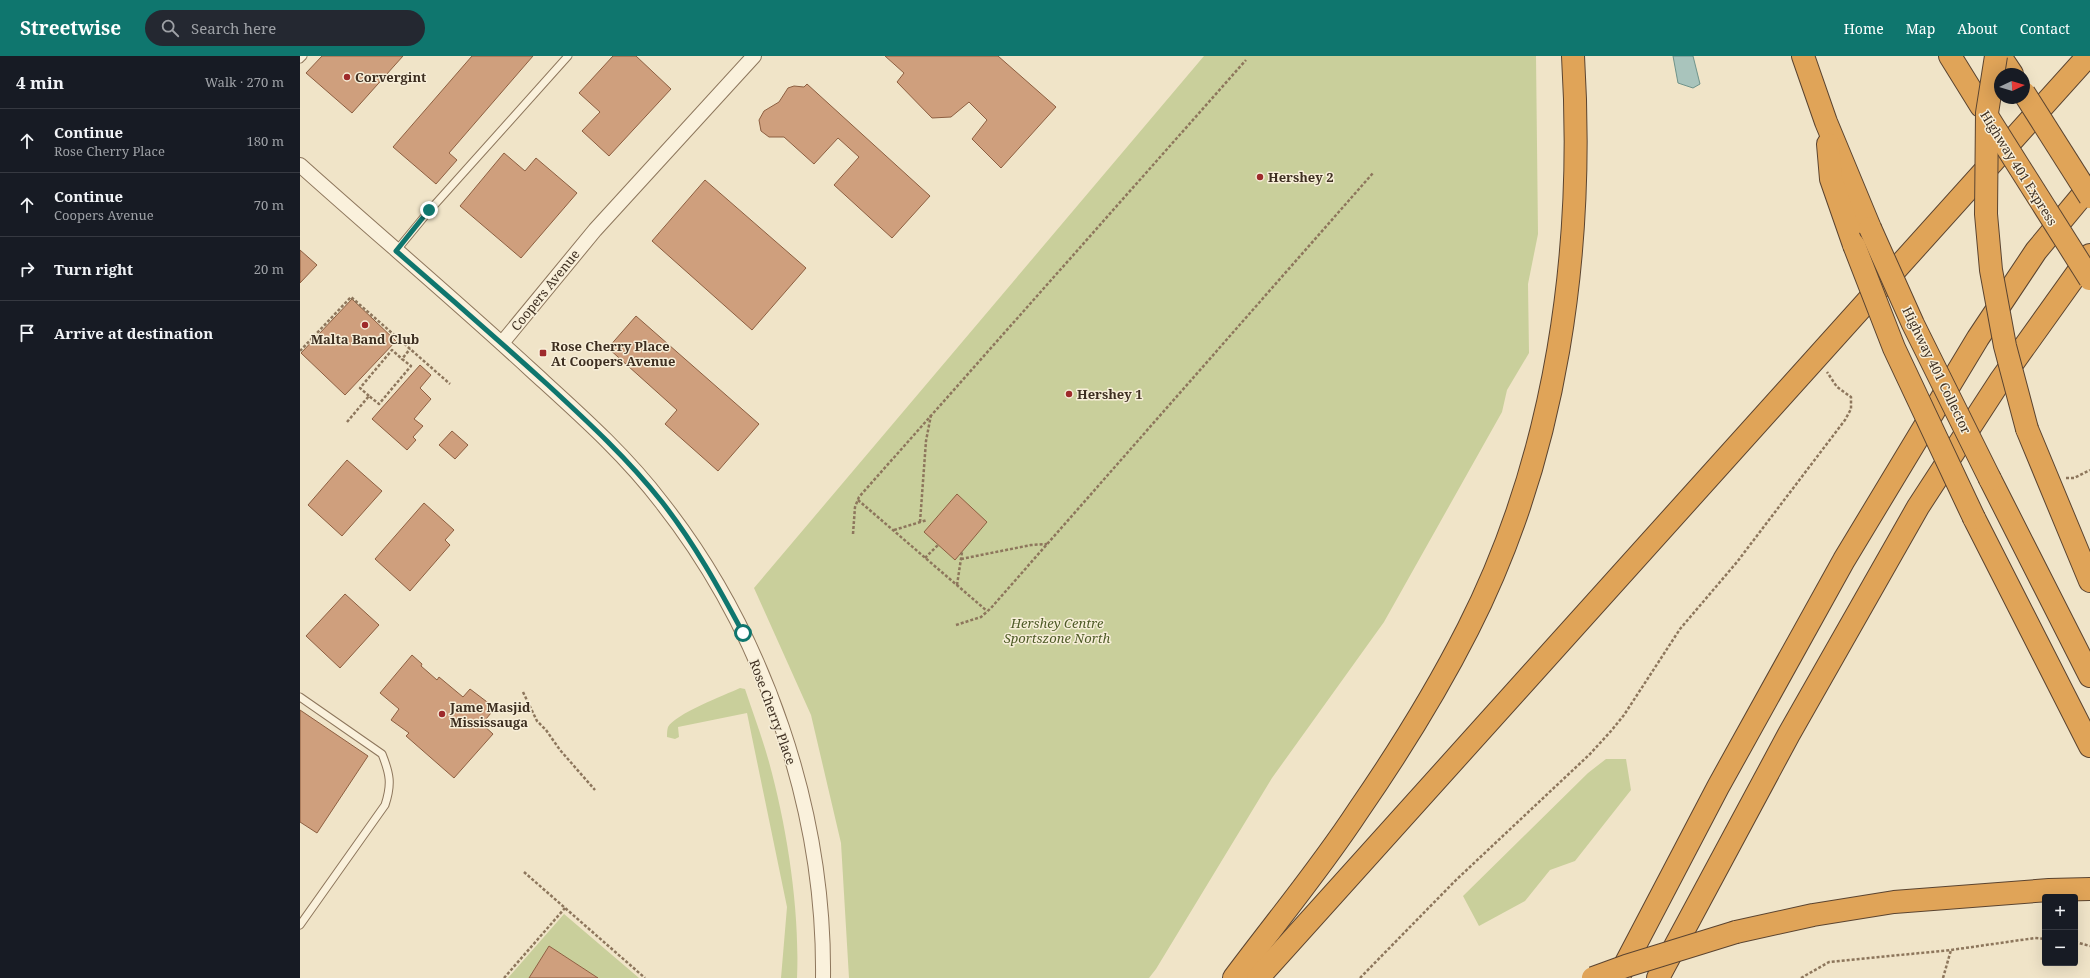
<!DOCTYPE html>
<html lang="en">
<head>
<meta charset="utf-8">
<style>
  body { margin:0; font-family:"Noto Serif",serif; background:#242831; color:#f1f3f6 }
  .controls { position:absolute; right:12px; bottom:12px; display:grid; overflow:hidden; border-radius:4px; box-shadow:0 4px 16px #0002 }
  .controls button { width:36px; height:36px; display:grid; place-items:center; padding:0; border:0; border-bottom:1px solid #363941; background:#171b24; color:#f1f3f6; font:20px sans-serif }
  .compass { position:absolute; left:1694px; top:12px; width:36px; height:36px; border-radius:50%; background:#171b24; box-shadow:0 4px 16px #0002; rotate:86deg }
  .stop { position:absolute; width:12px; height:12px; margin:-9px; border:3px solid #0f766e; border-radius:50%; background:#fff }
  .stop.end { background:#0f766e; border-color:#fff; box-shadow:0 1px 4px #0008 }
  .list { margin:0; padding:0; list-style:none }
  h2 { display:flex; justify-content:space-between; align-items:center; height:52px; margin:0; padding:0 16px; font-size:17px }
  h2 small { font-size:13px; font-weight:400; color:#9ea1a6 }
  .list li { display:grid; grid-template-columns:26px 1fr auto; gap:12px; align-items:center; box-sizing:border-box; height:64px; padding:0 16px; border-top:1px solid #363941 }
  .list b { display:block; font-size:15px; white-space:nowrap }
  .list p { margin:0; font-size:13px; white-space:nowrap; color:#9ea1a6 }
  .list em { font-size:13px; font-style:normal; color:#9ea1a6 }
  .icon { flex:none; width:22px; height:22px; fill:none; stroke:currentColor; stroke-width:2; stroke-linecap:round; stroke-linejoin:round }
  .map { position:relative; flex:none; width:1790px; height:922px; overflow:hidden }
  header { display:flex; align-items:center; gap:24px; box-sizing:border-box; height:56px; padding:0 20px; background:#0f766e; color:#fff }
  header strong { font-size:19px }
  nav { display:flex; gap:22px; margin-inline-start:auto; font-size:14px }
  .search { width:280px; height:36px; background:#242831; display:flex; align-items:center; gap:10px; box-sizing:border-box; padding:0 14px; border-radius:22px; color:#9ea1a6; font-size:15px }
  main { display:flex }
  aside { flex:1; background:#171b24 }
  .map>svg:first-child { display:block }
  .green { fill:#c9cf9b }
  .water { fill:#a9c4bc; stroke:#6f938a }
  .building { fill:#cf9f7d; stroke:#8d5f41 }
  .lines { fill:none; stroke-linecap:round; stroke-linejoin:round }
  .lane-casing { stroke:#8d765c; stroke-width:9 }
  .street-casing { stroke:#8d765c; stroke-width:16 }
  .highway-casing { stroke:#5b4430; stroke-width:24 }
  .path { stroke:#8d765c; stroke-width:2.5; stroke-dasharray:3 2; stroke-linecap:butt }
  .lane { stroke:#faf1dc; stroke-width:7 }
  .street { stroke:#faf1dc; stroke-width:14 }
  .highway { stroke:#e0a458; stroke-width:22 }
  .highway-bridge-casing { stroke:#5b4430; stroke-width:24; stroke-linecap:butt }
  .highway-bridge { stroke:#e0a458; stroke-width:22 }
  .route { stroke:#0f766e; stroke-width:5 }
  .poi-dot { fill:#9e2a2b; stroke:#f7eed8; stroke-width:1.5 }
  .labels { text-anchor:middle; stroke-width:3; stroke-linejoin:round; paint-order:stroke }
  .poi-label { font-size:13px; font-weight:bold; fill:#3d2e20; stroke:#f7eed8; text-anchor:start }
  .street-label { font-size:13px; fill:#3d2e20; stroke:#f7eed8 }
  .park-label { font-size:13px; font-style:italic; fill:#4d5a26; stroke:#f7eed8 }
</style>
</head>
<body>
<header>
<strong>Streetwise</strong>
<div class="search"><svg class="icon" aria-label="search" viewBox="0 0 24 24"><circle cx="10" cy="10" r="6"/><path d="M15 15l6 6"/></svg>Search here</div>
<nav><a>Home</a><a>Map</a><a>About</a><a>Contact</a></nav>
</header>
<main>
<aside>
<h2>4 min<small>Walk · 270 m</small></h2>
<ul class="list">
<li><svg class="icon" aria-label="ahead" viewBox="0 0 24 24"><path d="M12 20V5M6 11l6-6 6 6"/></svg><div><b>Continue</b><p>Rose Cherry Place</p></div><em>180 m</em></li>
<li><svg class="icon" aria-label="ahead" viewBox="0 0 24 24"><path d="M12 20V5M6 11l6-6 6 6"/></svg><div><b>Continue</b><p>Coopers Avenue</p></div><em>70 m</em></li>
<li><svg class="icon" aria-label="right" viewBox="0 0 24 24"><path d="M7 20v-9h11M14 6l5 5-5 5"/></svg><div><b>Turn right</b></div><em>20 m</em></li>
<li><svg class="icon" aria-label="arrive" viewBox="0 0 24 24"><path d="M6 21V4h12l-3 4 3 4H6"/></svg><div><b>Arrive at destination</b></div></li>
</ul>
</aside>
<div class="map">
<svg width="1790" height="922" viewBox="0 0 1790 922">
  <rect width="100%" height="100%" fill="#f0e4c8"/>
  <g class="green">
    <path d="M904 0H1236L1238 178 1228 228 1229 297 1207 334 1202 356 1084 566 972 722 856 913 849 922H549L541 787 511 659 454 532Z"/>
    <path d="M440 632 445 633C453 657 462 681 469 706 487 771 500 854 497 922H481L487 851 447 657 378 671 379 681 375 683 367 681C367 678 367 674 368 671 375 658 425 639 440 632Z"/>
    <path d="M1306 703H1326L1331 734 1275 805 1250 814 1225 845 1179 870 1163 840 1288 717Z"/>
    <path d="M264 858 339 922H298L249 890 229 922H208Z"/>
  </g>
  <path class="water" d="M1373 0H1393L1400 28 1393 32 1378 27Z"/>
  <g class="building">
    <path d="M22 0H103L52 57 6 17Z"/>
    <path d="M172 0H233L149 97 157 104 136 128 93 91Z"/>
    <path d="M313 0H336L371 33 309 100 282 75 300 56 279 37Z"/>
    <path d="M585 0H698L756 51 701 112 672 83 687 64 669 46 651 61 632 62 597 26 604 17Z"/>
    <path d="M507 28 630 140 592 182 534 129 559 101 538 82 514 108 484 81H469L461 75 459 64 464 55 479 46 488 32 494 30 504 31Z"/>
    <path d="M204 97 225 115 236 102 277 137 221 202 160 150Z"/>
    <path d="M405 124 506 212 452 274 352 185Z"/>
    <path d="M0 194 17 209 0 227Z"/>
    <path d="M52 243 96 285 45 339 1 297Z"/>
    <path d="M336 260 459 368 418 415 365 368 377 354 308 292Z"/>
    <path d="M120 309 131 319 120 332 131 343 114 363 123 370 113 381 116 384 107 394 72 363Z"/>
    <path d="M152 375 168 389 155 403 139 389Z"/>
    <path d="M47 404 82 435 42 480 8 449Z"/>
    <path d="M657 438 687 466 655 504 624 476Z"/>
    <path d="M124 447 154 474 145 484 150 489 110 535 75 503Z"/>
    <path d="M45 538 79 569 40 612 6 580Z"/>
    <path d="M112 599 122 608 121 610 137 624 139 621 163 641 170 633 195 652 182 668 193 678 154 722 106 680 109 677 91 664 99 653 80 637Z"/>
    <path d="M0 654 68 700 17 777 0 766Z"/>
    <path d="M249 890 298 922H229Z"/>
  </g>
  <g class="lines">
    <g class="lane-casing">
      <g id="lane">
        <path d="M0 3 3 0"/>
        <path d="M96 195 129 155 268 0"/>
        <path d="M0 641 82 698C90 718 92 728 85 749L0 869"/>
      </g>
    </g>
    <g class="street-casing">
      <g id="street">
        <path d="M0 109C77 178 155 244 231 314 277 356 324 397 362 447 465 578 525 755 523 922"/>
        <path d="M202 287 295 174 454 0"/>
      </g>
    </g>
    <g class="highway-casing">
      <g id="highway">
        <path d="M1503 0 1526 66 1570 172"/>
        <path d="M1650 0 1681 50"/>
        <path d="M1700 0 1712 18"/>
        <path d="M1528 88 1531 123 1554 189"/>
        <path d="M1727 373 1790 525"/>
        <path d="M1690 423 1790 620"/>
        <path d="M1674 462 1790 690"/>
        <path d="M1436 876 1513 859 1594 846 1749 834 1790 833"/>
        <path d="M934 922C975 867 1020 813 1058 755 1098 697 1136 636 1168 573 1257 398 1285 194 1273 0"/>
        <path d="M958 922 1788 0"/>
        <path d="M1318 922 1418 731 1544 504 1678 282 1736 195 1790 130"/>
        <path d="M1358 922 1489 678 1618 451 1700 325 1790 199"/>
      </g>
    </g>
    <g class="path">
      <path d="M0 295 51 241 150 328"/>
      <path d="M69 340 60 332 92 294 102 303"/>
      <path d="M47 366 69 340 79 348 111 310 102 303 110 293"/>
      <path d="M1766 422H1774L1790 414"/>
      <path d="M558 444 687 555"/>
      <path d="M620 466 626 385 631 359"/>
      <path d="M594 474 627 464"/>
      <path d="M553 478 555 451 559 441 946 4"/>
      <path d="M625 502 638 489"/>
      <path d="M661 503 731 489 747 488"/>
      <path d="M657 529 662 496"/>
      <path d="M656 569 681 561 691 552 1073 117"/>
      <path d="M223 636 237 665 246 674 260 694 295 734"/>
      <path d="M224 816 345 922"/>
      <path d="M1775 886 1790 890"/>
      <path d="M204 922 265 852"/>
      <path d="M1060 922 1156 824 1290 698 1311 675 1324 659 1380 573 1437 506 1545 364 1551 353V341L1537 331 1527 316"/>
      <path d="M1501 922 1529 906 1651 894 1735 882 1745 883"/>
      <path d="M1643 922 1651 894"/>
    </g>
    <use href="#lane" class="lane"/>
    <use href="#street" class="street"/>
    <use href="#highway" class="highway"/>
    <g class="highway-bridge-casing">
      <g id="highway-bridge">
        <path d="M1696 0 1687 57 1686 158 1691 214 1705 290 1727 373"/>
        <path d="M1724 37 1790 141"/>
        <path d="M1687 60 1790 223"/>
        <path d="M1570 172 1613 268 1690 423"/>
        <path d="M1554 189 1594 292 1674 462"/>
        <path d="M1293 922 1326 910 1436 876"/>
      </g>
    </g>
    <use href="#highway-bridge" class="highway-bridge"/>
  </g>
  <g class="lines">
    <path class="route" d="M129 154 96 195C147 239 198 284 248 329 288 366 328 403 362 446 394 487 419 532 443 577"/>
  </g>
  <g class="poi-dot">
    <circle cx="47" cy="21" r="4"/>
    <circle cx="960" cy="121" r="4"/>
    <circle cx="65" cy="269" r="4"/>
    <rect x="239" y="293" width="8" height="8" rx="2"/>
    <circle cx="769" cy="338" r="4"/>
    <circle cx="142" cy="658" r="4"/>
  </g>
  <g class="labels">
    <g class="poi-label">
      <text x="55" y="26">Corvergint</text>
      <text x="968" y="126">Hershey 2</text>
      <text x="65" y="288" text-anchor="middle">Malta Band Club</text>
      <text x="251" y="295">Rose Cherry Place<tspan x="251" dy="15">At Coopers Avenue</tspan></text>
      <text x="777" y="343">Hershey 1</text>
      <text x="150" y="656">Jame Masjid<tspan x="150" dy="15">Mississauga</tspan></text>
    </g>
    <g class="street-label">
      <text transform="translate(1719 112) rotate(58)" y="5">Highway 401 Express</text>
      <text transform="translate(245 234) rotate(-51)" y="5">Coopers Avenue</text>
      <text transform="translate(1637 314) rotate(64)" y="5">Highway 401 Collector</text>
      <text transform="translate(473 656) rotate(70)" y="5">Rose Cherry Place</text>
    </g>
    <g class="park-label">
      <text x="757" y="572">Hershey Centre<tspan x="757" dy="15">Sportszone North</tspan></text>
    </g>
  </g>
</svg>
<div class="controls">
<button>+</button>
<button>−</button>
</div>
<svg class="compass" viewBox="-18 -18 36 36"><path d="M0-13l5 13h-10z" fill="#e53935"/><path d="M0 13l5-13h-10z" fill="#9ea1a6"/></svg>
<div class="stop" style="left:443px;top:577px"></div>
<div class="stop end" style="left:129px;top:154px"></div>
</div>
</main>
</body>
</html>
